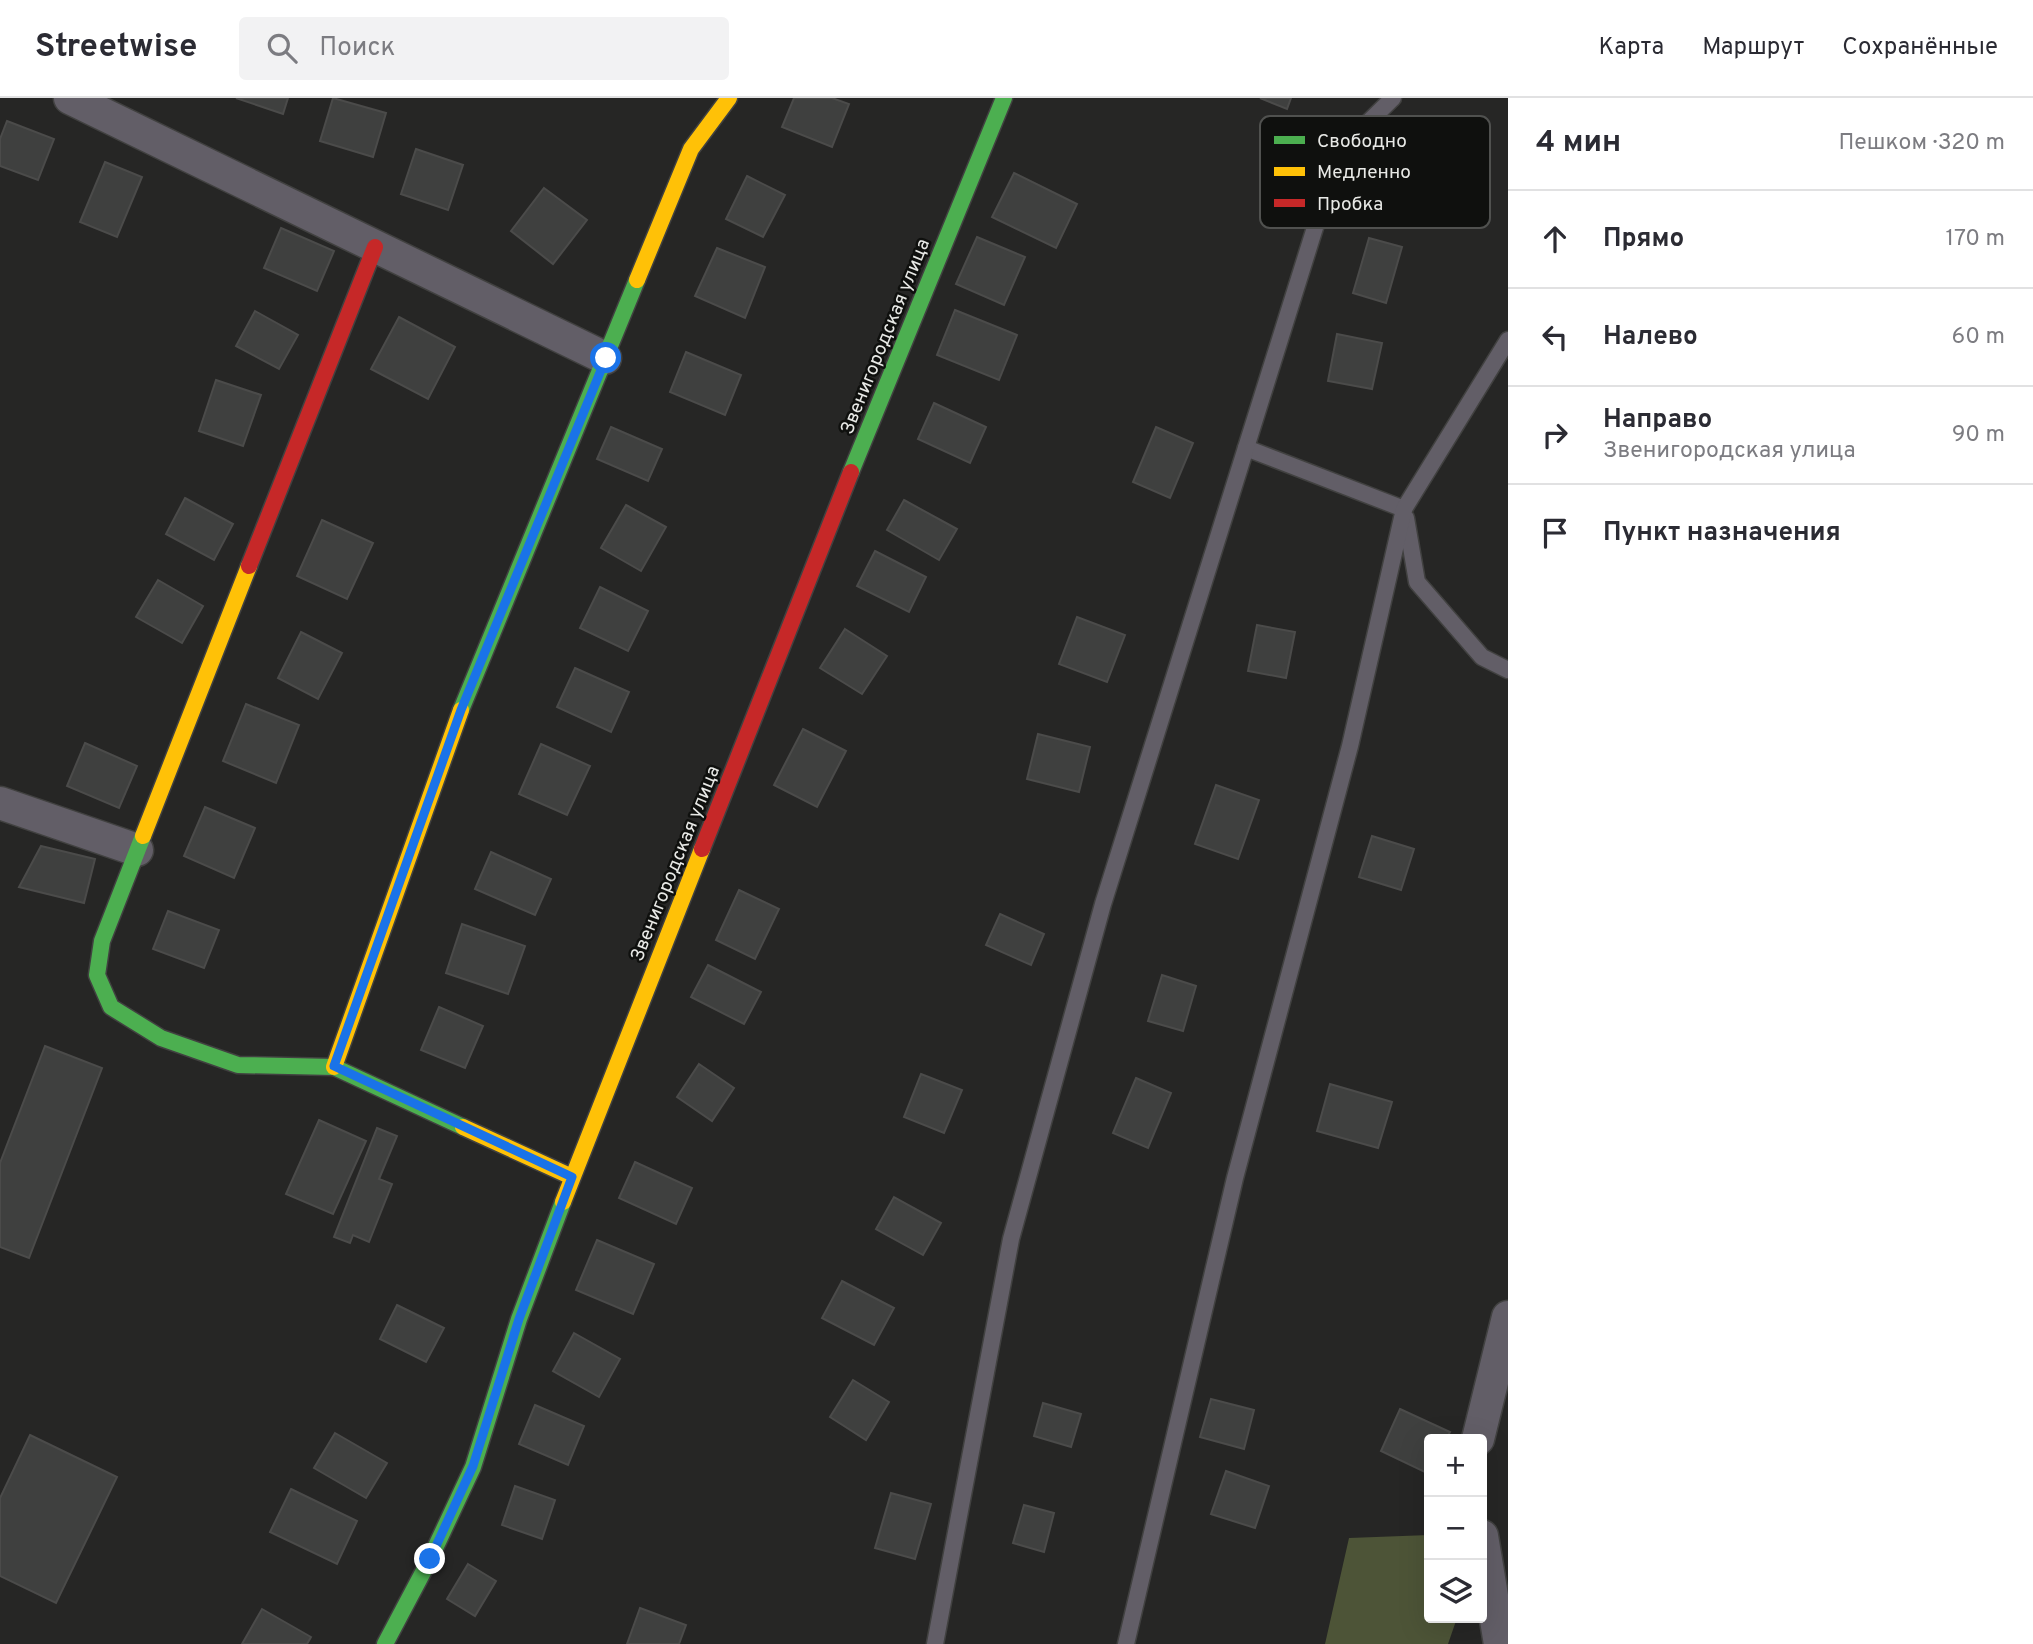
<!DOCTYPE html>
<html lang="ru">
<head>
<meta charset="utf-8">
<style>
  body { margin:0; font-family:Overpass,sans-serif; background:#f2f2f3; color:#2b2b33 }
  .controls { position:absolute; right:21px; bottom:21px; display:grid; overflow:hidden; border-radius:7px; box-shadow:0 7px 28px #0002 }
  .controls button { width:63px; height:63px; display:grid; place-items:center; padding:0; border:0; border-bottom:2px solid #e1e1e2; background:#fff; color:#2b2b33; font:35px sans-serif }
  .stop { position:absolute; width:21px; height:21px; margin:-16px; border:5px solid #1a73e8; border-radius:50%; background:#fff }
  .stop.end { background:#1a73e8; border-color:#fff; box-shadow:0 2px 7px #0008 }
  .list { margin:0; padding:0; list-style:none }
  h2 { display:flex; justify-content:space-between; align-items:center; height:91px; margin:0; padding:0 28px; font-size:30px }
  h2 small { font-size:23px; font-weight:400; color:#7c7c81 }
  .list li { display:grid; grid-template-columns:46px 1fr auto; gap:21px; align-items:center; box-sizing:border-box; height:98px; padding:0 28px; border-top:2px solid #e1e1e2 }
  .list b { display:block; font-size:26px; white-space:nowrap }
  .list p { margin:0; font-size:23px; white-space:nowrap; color:#7c7c81 }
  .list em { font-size:23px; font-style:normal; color:#7c7c81 }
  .icon { flex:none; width:38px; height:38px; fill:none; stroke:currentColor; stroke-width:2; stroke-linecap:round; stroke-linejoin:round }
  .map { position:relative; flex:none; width:1508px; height:1546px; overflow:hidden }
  header { display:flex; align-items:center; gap:42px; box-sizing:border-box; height:98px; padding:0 35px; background:#fff; border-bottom:2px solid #e1e1e2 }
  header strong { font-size:33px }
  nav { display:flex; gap:38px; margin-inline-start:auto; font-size:24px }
  .search { width:490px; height:63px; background:#f2f2f3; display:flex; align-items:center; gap:18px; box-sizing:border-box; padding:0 24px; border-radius:7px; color:#7c7c81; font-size:26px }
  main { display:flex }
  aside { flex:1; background:#fff }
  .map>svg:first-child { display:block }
  .forest { fill:#4d5437 }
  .building { fill:#3f403f; stroke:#4b4b4a; stroke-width:2 }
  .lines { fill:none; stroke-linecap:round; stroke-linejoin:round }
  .lane-casing { stroke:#414140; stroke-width:19 }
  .street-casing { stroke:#414140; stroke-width:35 }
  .fast-casing { stroke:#414140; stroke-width:19 }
  .slow-casing { stroke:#414140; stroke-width:19 }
  .jam-casing { stroke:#414140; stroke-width:19 }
  .lane { stroke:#625e67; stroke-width:16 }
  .street { stroke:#625e67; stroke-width:32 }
  .fast { stroke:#4caf50; stroke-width:16 }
  .slow { stroke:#ffc107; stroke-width:16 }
  .jam { stroke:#c62828; stroke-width:16 }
  .route { stroke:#1a73e8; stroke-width:9 }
  .labels { text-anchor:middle; stroke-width:5; stroke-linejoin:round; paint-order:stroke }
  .street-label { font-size:19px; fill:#e8e9e6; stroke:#0f100e }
  .key { fill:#0f100e; stroke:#50514f; stroke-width:2 }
  .key-label { font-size:19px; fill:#e8e9e6 }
</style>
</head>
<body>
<header>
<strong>Streetwise</strong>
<div class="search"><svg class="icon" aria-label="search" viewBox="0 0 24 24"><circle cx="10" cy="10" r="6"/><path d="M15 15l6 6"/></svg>Поиск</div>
<nav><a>Карта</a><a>Маршрут</a><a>Сохранённые</a></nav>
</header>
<main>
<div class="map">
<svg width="1508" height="1546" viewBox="0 0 1508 1546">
  <rect width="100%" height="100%" fill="#262625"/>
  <path class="forest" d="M1429 1437V1520H1457L1448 1546H1325L1349 1440Z"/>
  <g class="building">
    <path d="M236 0H288L283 16Z"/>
    <path d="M333 0 386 15 373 59 320 43Z"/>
    <path d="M794 0H832L849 6 832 49 782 29Z"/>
    <path d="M1260 0H1291L1287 11Z"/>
    <path d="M7 23 54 41 38 82 0 68V41Z"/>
    <path d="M416 51 463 67 448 112 401 96Z"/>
    <path d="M105 64 142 79 117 139 80 124Z"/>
    <path d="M1014 75 1077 106 1056 150 992 119Z"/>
    <path d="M747 78 785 97 763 139 726 121Z"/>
    <path d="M544 90 587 122 553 166 511 133Z"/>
    <path d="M281 130 334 153 317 193 264 170Z"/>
    <path d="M977 139 1025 159 1004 207 956 186Z"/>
    <path d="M1369 140 1402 149 1386 205 1353 195Z"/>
    <path d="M717 150 765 169 745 220 695 198Z"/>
    <path d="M955 212 1017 237 999 282 937 257Z"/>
    <path d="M255 213 298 237 279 271 236 248Z"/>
    <path d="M399 219 455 249 428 301 371 271Z"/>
    <path d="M1337 236 1382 245 1372 291 1328 283Z"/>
    <path d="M686 254 741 277 725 317 670 294Z"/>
    <path d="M216 282 261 297 243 348 199 333Z"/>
    <path d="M934 305 986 329 970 365 918 341Z"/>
    <path d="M611 329 662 351 648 383 597 361Z"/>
    <path d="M1156 329 1193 345 1170 400 1133 384Z"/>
    <path d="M185 400 233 426 214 462 166 436Z"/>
    <path d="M904 402 957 431 939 462 887 432Z"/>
    <path d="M626 407 666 429 641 473 601 450Z"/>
    <path d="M322 422 373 445 347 501 297 478Z"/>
    <path d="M875 453 926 479 909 514 857 488Z"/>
    <path d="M158 482 203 508 182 545 136 519Z"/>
    <path d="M600 489 648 513 628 553 580 530Z"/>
    <path d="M1077 519 1125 537 1107 584 1059 566Z"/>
    <path d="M1257 527 1295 534 1286 580 1248 573Z"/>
    <path d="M845 531 887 558 862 596 820 570Z"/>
    <path d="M301 534 342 555 318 601 278 580Z"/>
    <path d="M575 570 629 594 611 634 557 609Z"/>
    <path d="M246 606 299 627 276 685 223 663Z"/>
    <path d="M803 631 846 653 817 709 774 687Z"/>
    <path d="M1038 636 1090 649 1079 694 1027 681Z"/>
    <path d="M85 645 137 668 119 710 67 688Z"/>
    <path d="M541 646 590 668 567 717 519 696Z"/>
    <path d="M1216 687 1259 702 1238 761 1195 746Z"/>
    <path d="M205 709 255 730 234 780 184 758Z"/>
    <path d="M1372 738 1414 751 1401 792 1359 779Z"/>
    <path d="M41 748 95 761 84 805 19 789Z"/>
    <path d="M491 754 551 781 535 817 475 791Z"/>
    <path d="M739 792 779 811 755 861 716 842Z"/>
    <path d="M168 813 219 832 204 870 153 851Z"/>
    <path d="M1000 816 1044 836 1031 867 986 847Z"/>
    <path d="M462 826 525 848 508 896 446 875Z"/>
    <path d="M708 867 761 894 744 926 691 899Z"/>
    <path d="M1162 877 1196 888 1183 933 1148 923Z"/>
    <path d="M439 909 483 928 465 970 421 952Z"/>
    <path d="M45 948 102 970 29 1160 0 1149V1065Z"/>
    <path d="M699 966 734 990 712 1023 677 999Z"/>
    <path d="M921 976 962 992 944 1035 904 1019Z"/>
    <path d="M1136 980 1171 995 1148 1050 1113 1035Z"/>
    <path d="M1330 986 1392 1004 1378 1050 1317 1033Z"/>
    <path d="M319 1022 366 1043 333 1116 286 1096Z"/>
    <path d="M377 1030 397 1038 379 1081 392 1086 369 1144 353 1137 350 1145 334 1139Z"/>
    <path d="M635 1064 692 1090 676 1126 619 1100Z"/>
    <path d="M894 1099 941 1125 923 1157 876 1131Z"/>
    <path d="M597 1142 654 1166 633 1216 576 1192Z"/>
    <path d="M842 1183 894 1210 874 1247 822 1220Z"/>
    <path d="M397 1207 444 1230 426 1264 380 1241Z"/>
    <path d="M574 1235 620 1261 599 1299 553 1273Z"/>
    <path d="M853 1282 889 1304 866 1342 830 1319Z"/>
    <path d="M1211 1301 1254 1312 1244 1351 1200 1339Z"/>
    <path d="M1043 1305 1081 1316 1071 1349 1034 1338Z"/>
    <path d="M535 1307 584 1328 568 1367 519 1346Z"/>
    <path d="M1400 1311 1450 1334 1446 1341H1429V1376L1381 1353Z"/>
    <path d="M335 1335 387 1365 366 1400 314 1370Z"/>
    <path d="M30 1337 117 1379 56 1505 0 1478V1400Z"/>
    <path d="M1226 1373 1269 1388 1255 1430 1211 1416Z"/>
    <path d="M515 1388 555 1402 542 1441 502 1427Z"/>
    <path d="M291 1391 357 1423 337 1466 270 1434Z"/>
    <path d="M891 1395 931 1406 915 1461 875 1450Z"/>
    <path d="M1024 1407 1054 1415 1044 1454 1013 1445Z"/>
    <path d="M468 1466 496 1483 475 1518 447 1501Z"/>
    <path d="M640 1510 686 1527 679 1546H627Z"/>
    <path d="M262 1511 311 1539 307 1546H242Z"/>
  </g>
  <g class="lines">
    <g class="lane-casing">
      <g id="lane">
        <path d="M1246 350 1404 411"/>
        <path d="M1406 420 1417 484 1482 559 1508 572"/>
        <path d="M935 1546 1011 1141 1103 806 1339 53 1393 0"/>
        <path d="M1126 1546 1235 1080 1350 648 1404 411 1508 242"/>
      </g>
    </g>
    <g class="street-casing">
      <g id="street">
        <path d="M70 0 605 260"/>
        <path d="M0 705 137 752"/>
        <path d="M1478 1341 1508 1219"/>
        <path d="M1482 1438 1500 1546"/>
      </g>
    </g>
    <g class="fast-casing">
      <g id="fast">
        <path d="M851 374 1004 0"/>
        <path d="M461 612 637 182"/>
        <path d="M143 738 102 843 97 877 111 909 161 940 238 967 334 969 463 1029"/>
        <path d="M385 1546 430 1461 473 1369 519 1221 563 1104"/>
      </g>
    </g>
    <g class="slow-casing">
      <g id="slow">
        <path d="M637 182 691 51 729 0"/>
        <path d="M143 738 249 468"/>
        <path d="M334 969 461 612"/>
        <path d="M463 1029 572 1079"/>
        <path d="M563 1104 702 751"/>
      </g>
    </g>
    <g class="jam-casing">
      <g id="jam">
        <path d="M249 468 375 149"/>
        <path d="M702 751 851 374"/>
      </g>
    </g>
    <use href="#lane" class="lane"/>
    <use href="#street" class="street"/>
    <use href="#fast" class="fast"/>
    <use href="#slow" class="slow"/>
    <use href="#jam" class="jam"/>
  </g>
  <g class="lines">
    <path class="route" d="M430 1461 473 1368 519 1221 572 1079 334 968 461 612 606 260"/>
  </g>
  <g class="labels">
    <g class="street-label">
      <text transform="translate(884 238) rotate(-68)" y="7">Звенигородская улица</text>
      <text transform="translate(674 765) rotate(-68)" y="7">Звенигородская улица</text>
    </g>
  </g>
  <rect x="1260" y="18" width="230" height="112" rx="10" class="key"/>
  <rect x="1274" y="38" width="31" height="8" fill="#4caf50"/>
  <rect x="1274" y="69" width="31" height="9" fill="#ffc107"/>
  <rect x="1274" y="101" width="31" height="8" fill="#c62828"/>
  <g class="key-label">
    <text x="1317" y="49">Свободно</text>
    <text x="1317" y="80">Медленно</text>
    <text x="1317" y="112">Пробка</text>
  </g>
</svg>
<div class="controls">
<button>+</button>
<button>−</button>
<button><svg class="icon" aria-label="layers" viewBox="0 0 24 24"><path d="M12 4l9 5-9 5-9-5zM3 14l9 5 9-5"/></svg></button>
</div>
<div class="stop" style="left:606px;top:260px"></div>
<div class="stop end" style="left:430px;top:1461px"></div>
</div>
<aside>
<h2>4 мин<small>Пешком · 320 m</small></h2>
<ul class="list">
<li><svg class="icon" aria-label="ahead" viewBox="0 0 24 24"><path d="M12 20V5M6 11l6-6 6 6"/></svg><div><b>Прямо</b></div><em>170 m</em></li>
<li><svg class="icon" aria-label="left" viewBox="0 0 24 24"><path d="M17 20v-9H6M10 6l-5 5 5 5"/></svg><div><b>Налево</b></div><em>60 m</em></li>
<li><svg class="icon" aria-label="right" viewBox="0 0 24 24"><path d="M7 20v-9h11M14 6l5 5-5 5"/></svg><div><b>Направо</b><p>Звенигородская улица</p></div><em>90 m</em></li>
<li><svg class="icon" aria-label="arrive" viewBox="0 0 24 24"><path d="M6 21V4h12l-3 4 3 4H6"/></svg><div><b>Пункт назначения</b></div></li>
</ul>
</aside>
</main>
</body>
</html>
